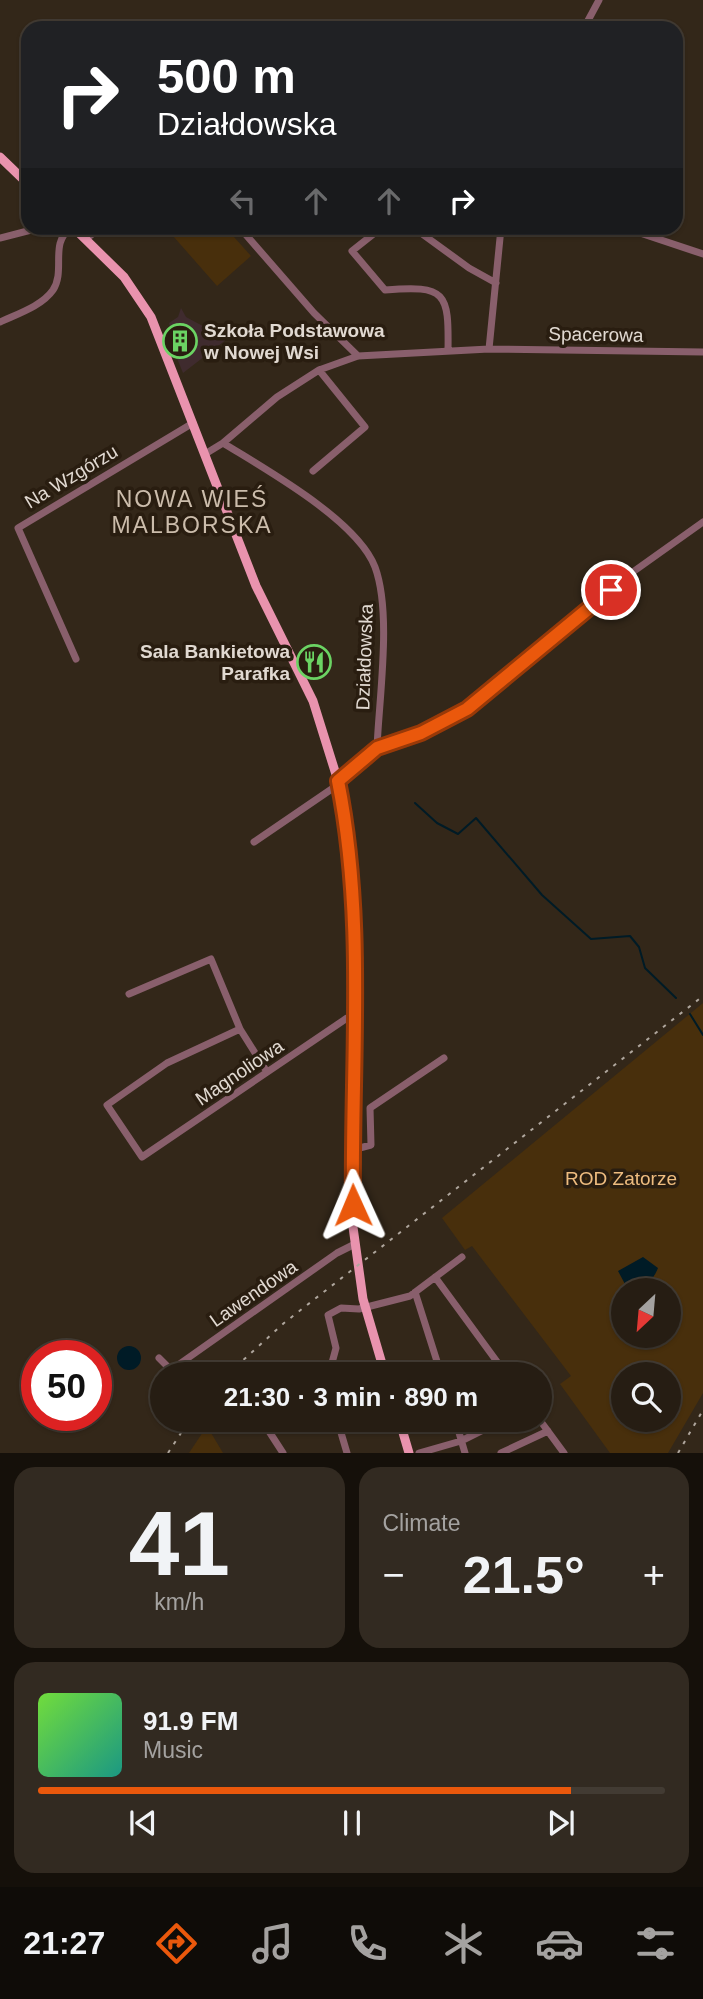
<!DOCTYPE html>
<meta charset="utf-8">
<style>
:root{--surface:#261d13;--page:#322a21;--text:#f1f3f6;--muted:#a4a2a0;--line:#423b33;--accent:#ea580c}
body{margin:0;font-family:Arial,sans-serif;background:var(--page);color:var(--text);height:100vh;display:flex;flex-direction:column;font-size:26px;white-space:nowrap}
*{box-sizing:border-box;margin:0}
p{font-size:23px;color:var(--muted)}
.icon{flex:none;width:38px;height:38px;fill:none;stroke:currentColor;stroke-width:2;stroke-linecap:round;stroke-linejoin:round}
.map{position:relative;height:1453px;overflow:hidden}
.side{display:flex;flex-direction:column;gap:14px;padding:14px;background:#15100a;flex:1}
.side>*{flex:none}
.top-card{position:absolute;left:21px;top:21px;width:662px;height:214px;border-radius:21px;box-shadow:0 2px 5px #0004,0 0 0 2px var(--line);background:#202124;color:#fff;overflow:hidden}
.needle{width:46px;rotate:206deg}
.controls{position:absolute;left:611px;top:1278px;display:grid;gap:14px}
.controls a{display:grid;place-items:center;width:70px;height:70px;border-radius:50%;background:var(--surface);box-shadow:0 2px 5px #0004,0 0 0 2px var(--line);font-size:35px}
.speed{position:absolute;left:21px;top:1340px;display:flex;gap:14px;font-size:35px;font-weight:700;text-align:center}
.speed>*{display:grid;place-content:center;width:91px;height:91px;border-radius:50%;background:var(--surface);box-shadow:0 2px 5px #0004,0 0 0 2px var(--line);line-height:1}
.speed .limit{border:10px solid #d22;background:#fff;color:#111}
.pin{position:absolute;display:grid;place-items:center;width:60px;height:60px;color:#fff;margin:-30px;border:4px solid #fff;border-radius:50%;box-shadow:0 2px 7px #0007}
.me{position:absolute;width:77px;margin:-38px;rotate:359deg;stroke-linejoin:round;filter:drop-shadow(0 0 5px #0008)}
.turn{display:flex;align-items:center;gap:24px;height:147px;padding:0 21px;font-size:32px}
.turn .icon{width:91px;height:91px;stroke-width:2.5}
.turn b{display:block;font-size:49px;line-height:60px}
.lanes{display:flex;align-items:center;height:66px;padding:0 21px;background:#0003;justify-content:center;gap:35px;direction:ltr}
.lanes .off{opacity:.35}
.big{font-size:52px;font-weight:600;line-height:1.1}
.side .widget{flex:1;display:flex;flex-direction:column;justify-content:center;gap:10px;min-width:0;padding:0 24px;border-radius:21px;background:var(--page)}
.side .dial{align-items:center;gap:0}
.dial b{font-size:91px;line-height:1}
.song{display:flex;align-items:center;gap:21px}
.cover{width:84px;height:84px;border-radius:10px;background:linear-gradient(135deg,hsl(100 70% 55%),hsl(170 70% 35%))}
.played{height:7px;border-radius:4px;background:linear-gradient(90deg,var(--accent) 85%,var(--line) 85%)}
.keys{display:flex;justify-content:space-around;direction:ltr}
.heat{display:flex;justify-content:space-between;align-items:center;font-size:38px;direction:ltr}
.side .tiles{flex:1;display:grid;gap:14px;grid-template-columns:1fr 1fr}
.widget:last-child{grid-column:span 2}
.trip{position:absolute;left:150px;top:1362px;width:402px;height:70px;border-radius:35px;background:var(--surface);box-shadow:0 2px 5px #0004,0 0 0 2px var(--line);font-weight:600;line-height:70px;text-align:center}
.tab-bar{display:flex;height:112px;justify-content:space-around;align-items:center;background:#0f0c08;color:var(--muted)}
.tab-bar .icon{width:49px;height:49px}
.tab-bar .active{color:var(--accent)}
.tab-bar b{font-size:32px;color:var(--text)}
.map>svg:first-child{display:block}
.education{fill:#3f2b2e}
.green{fill:#482f0c;fill-rule:evenodd}
.water{fill:#001b26}
.lines{fill:none;stroke-linecap:round;stroke-linejoin:round}
.stream{stroke:#001b26;stroke-width:2}
.minor{stroke:#895f6c;stroke-width:7}
.major{stroke:#e993ae;stroke-width:9}
.rail{stroke:#afa69d;stroke-width:2;stroke-dasharray:3.5 7;stroke-linecap:butt}
.route-casing{stroke:#983908;stroke-width:18}
.route{stroke:#ea580c;stroke-width:12}
.labels{text-anchor:middle;stroke-width:7;stroke-linejoin:round;paint-order:stroke}
.poi-label{font-size:19px;font-weight:bold;fill:#e1d9d1;stroke:#291d10;text-anchor:start}
.street-label{font-size:19px;fill:#e1d9d1;stroke:#291d10}
.park-label{font-size:19px;fill:#eebc7f;stroke:#291d10}
.quarter-label{font-size:23px;letter-spacing:2px;fill:#cbbcab;stroke:#291d10}
</style>
<div class="map">
<svg width="703" height="1453" viewBox="0 0 703 1453">
<rect width="100%" height="100%" fill="#332719"/>
<path class="education" d="M181,308L186,317L227,339L183,373L167,334L171,331L169,323L178,317Z"/>
<path class="green" d="M166,228H226L251,256L217,286Z
M703,1003V1393L668,1453H610L560,1384L571,1376L472,1246L465,1250L442,1218ZM623,1290H668V1335H623ZM623,1374H668V1419H623Z
M207,1426L223,1453H189Z"/>
<path class="water" d="M643,1257L658,1268C652,1284 641,1289 626,1286L618,1271Z
M117 1358a12 12 0 1 1 24 0a12 12 0 1 1-24 0Z"/>
<g class="lines">
<path class="stream" d="M415,803L437,823L458,834L476,818L542,895L591,939L630,936L639,947L645,968L676,998
M690,1014L703,1035"/>
<path class="minor" d="M584,28L599,0
M240,228L314,313L358,356
M381,228L352,251L385,290C446,285 449,292 448,351
M414,228L469,268L496,283
M625,228L703,254
M0,238L39,228
M86,239L100,228
M0,322C17,314 42,306 53,290C66,270 49,243 71,228
M489,349L501,228
M223,443L277,397L319,370L358,356L489,349L703,352
M205,454L223,443C265,469 357,520 375,567C392,613 379,698 377,748L338,781
M313,471L365,427L319,370
M76,659L18,528L193,423
M377,748L421,733L467,709L630,574L703,522
M254,842L339,784
M129,994L211,959L240,1029L267,1072
M240,1029L167,1063L107,1105L142,1157L347,1018H354
M352,1150L371,1145L370,1108L444,1058
M435,1277L506,1374
M415,1292L441,1374
M159,1358L171,1370L337,1253L355,1244
M329,1374L336,1348L328,1315L341,1308L359,1309L410,1296L462,1257
M261,1419L283,1453
M337,1419L347,1453
M455,1419L465,1453
M539,1419L564,1453
M419,1453L461,1441L505,1419
M501,1453L548,1431"/>
<path class="major" d="M0,157L28,184
M74,228L124,277L151,317L256,586L313,701L338,781L350,848L355,901L353,1227L363,1299L385,1374
M399,1419L409,1453"/>
<path class="rail" d="M228,1374L284,1323L703,996
M168,1453L190,1419
M678,1453L703,1410"/>
</g>
<g class="lines">
<g class="route-casing">
<path id="route" d="M353,1205C351,1064 366,920 338,781L377,748L421,733L467,709L611,590"/>
</g>
<use href="#route" class="route"/>
</g>
<defs>
<g id="building-ring" transform="scale(1.75)"><circle r="9.5" fill="#291d10" stroke="#6bd363" stroke-width="1.5"/><path d="M-4-6H4V6H1V3H-1V6H-4ZM-2.5-4.3h1.7v1.8h-1.7ZM.8-4.3h1.7v1.8H.8ZM-2.5-1h1.7V.8h-1.7ZM.8-1h1.7V.8H.8Z" fill="#6bd363"/></g>
<g id="restaurant-ring" transform="scale(1.75)"><circle r="9.5" fill="#291d10" stroke="#6bd363" stroke-width="1.5"/><path d="M-5-6h1v4h1v-4h1v4h1v-4h1v5L-1.5 .5V6h-2V.5L-5-1ZM5-6V6H3V1.5H1.5Q1.5-4 5-6Z" fill="#6bd363"/></g>
</defs>
<g fill-rule="evenodd">
<use href="#building-ring" x="180" y="341"/>
<use href="#restaurant-ring" x="314" y="662"/>
</g>
<g class="labels">
<g class="poi-label">
<text x="204" y="337">Szkoła Podstawowa<tspan x="204" dy="22">w Nowej Wsi</tspan></text>
<text x="290" y="658" text-anchor="end">Sala Bankietowa<tspan x="290" dy="22">Parafka</tspan></text>
</g>
<g class="street-label">
<text transform="translate(596 334) rotate(1)" y="7">Spacerowa</text>
<text transform="translate(71 476) rotate(-31)" y="7">Na Wzgórzu</text>
<text transform="translate(364 657) rotate(-88)" y="7">Działdowska</text>
<text transform="translate(239 1072) rotate(-34)" y="7">Magnoliowa</text>
<text transform="translate(253 1293) rotate(-35)" y="7">Lawendowa</text>
</g>
<g class="park-label">
<text x="621" y="1185">ROD Zatorze</text>
</g>
<g class="quarter-label">
<text x="192" y="507">NOWA WIEŚ<tspan x="192" dy="26">MALBORSKA</tspan></text>
</g>
</g>
</svg>
<div class="controls">
<a><svg class="needle" viewBox="-14 -14 28 28"><path d="M0-13l5 13h-10z" fill="#e53935"/><path d="M0 13l5-13h-10z" fill="#a4a2a0"/></svg></a>
<a><svg class="icon" aria-label="search" viewBox="0 0 24 24"><circle cx="10" cy="10" r="6"/><path d="M15 15l6 6"/></svg></a>
</div>
<div class="speed"><div class="limit">50</div></div>
<div class="pin" style="left:611px;top:590px;background:#d93025"><svg class="icon" aria-label="arrive" viewBox="0 0 24 24"><path d="M6 21V4h12l-3 4 3 4H6"/></svg></div>
<svg class="me" style="left:353px;top:1205px" viewBox="-20 -20 40 40"><path d="M0-17L14 15 0 8-14 15z" fill="#ea580c" stroke="#fff" stroke-width="4"/></svg>
<div class="trip">21:30 · 3 min · 890 m</div>
<div class="top-card">
<div class="turn"><svg class="icon" aria-label="right" viewBox="0 0 24 24"><path d="M7 20v-9h11M14 6l5 5-5 5"/></svg><div><b>500 m</b>Działdowska</div></div>
<div class="lanes"><svg class="icon off" aria-label="left" viewBox="0 0 24 24"><path d="M17 20v-9H6M10 6l-5 5 5 5"/></svg><svg class="icon off" aria-label="ahead" viewBox="0 0 24 24"><path d="M12 20V5M6 11l6-6 6 6"/></svg><svg class="icon off" aria-label="ahead" viewBox="0 0 24 24"><path d="M12 20V5M6 11l6-6 6 6"/></svg><svg class="icon" aria-label="right" viewBox="0 0 24 24"><path d="M7 20v-9h11M14 6l5 5-5 5"/></svg></div>
</div>
</div>
<section class="side">
<div class="tiles">
<div class="widget dial"><b>41</b><p>km/h</p></div>
<div class="widget"><p>Climate</p>
<div class="heat"><a>−</a><b class="big">21.5°</b><a>+</a></div>
</div>
<div class="widget">
<div class="song"><i class="cover"></i><div><b>91.9 FM</b><p>Music</p></div></div>
<div class="played"></div>
<div class="keys"><svg class="icon" aria-label="previous" viewBox="0 0 24 24"><path d="M18 5L8 12l10 7zM5 5v14"/></svg><svg class="icon" aria-label="pause" viewBox="0 0 24 24"><path d="M8 5v14M16 5v14"/></svg><svg class="icon" aria-label="next" viewBox="0 0 24 24"><path d="M6 5l10 7-10 7zM19 5v14"/></svg></div>
</div>
</div>
</section>
<nav class="tab-bar">
<b>21:27</b>
<svg class="icon active" aria-label="directions" viewBox="0 0 24 24"><path d="M12 3l9 9-9 9-9-9zM9 14v-3h6M13 9l2 2-2 2"/></svg>
<svg class="icon" aria-label="music" viewBox="0 0 24 24"><path d="M9 18V5l10-2v13"/><circle cx="6" cy="18" r="3"/><circle cx="16" cy="16" r="3"/></svg>
<svg class="icon" aria-label="phone" viewBox="0 0 24 24"><path d="M5 4h4l2 5-3 2q2 4 5 5l2-3 5 2v4C11 20 4 13 5 4z"/></svg>
<svg class="icon" aria-label="climate" viewBox="0 0 24 24"><path d="M12 3v18M4 7l16 10M4 17L20 7"/></svg>
<svg class="icon" aria-label="car" viewBox="0 0 24 24"><path d="M5 17H2v-5l4-1 3-4h7l3 4 3 1v5h-3M9 17h6M6 11h13"/><circle cx="7" cy="17" r="2"/><circle cx="17" cy="17" r="2"/></svg>
<svg class="icon" aria-label="filters" viewBox="0 0 24 24"><path d="M4 7h16M4 17h16"/><circle cx="9" cy="7" r="2"/><circle cx="15" cy="17" r="2"/></svg>
</nav>
